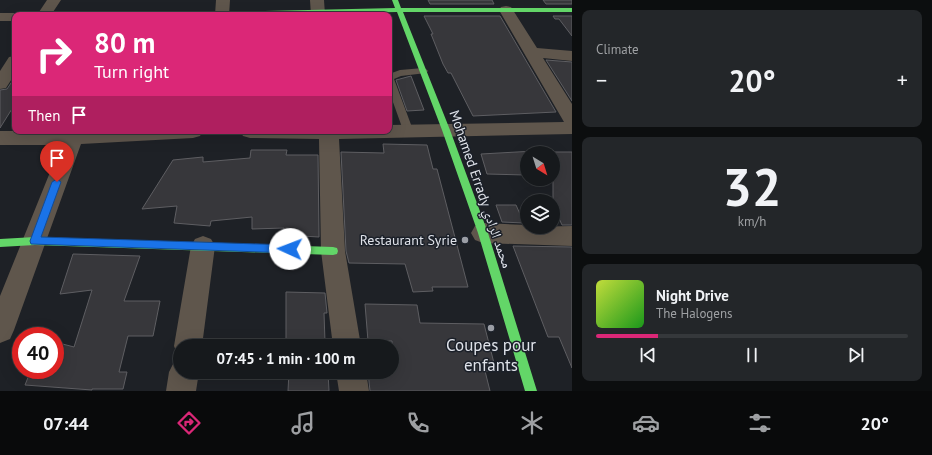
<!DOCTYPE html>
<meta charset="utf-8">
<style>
:root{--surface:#16191c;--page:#232629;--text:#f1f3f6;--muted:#9ea0a3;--line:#35383b;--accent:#db2777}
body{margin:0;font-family:"PT Sans","Noto Naskh Arabic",sans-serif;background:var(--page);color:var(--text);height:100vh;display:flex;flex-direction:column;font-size:15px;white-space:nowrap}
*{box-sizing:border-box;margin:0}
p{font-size:13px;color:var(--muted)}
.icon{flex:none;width:22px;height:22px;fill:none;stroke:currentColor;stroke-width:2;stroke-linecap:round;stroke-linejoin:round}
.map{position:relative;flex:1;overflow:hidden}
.drawer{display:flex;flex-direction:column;gap:10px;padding:10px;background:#0c0e0f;width:360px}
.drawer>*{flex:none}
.top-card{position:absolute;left:12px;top:12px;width:380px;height:122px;border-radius:8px;box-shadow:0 4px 16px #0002,0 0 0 1px var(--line);background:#db2777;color:#fff;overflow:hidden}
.needle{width:26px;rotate:142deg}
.controls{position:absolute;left:520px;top:146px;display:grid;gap:8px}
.controls a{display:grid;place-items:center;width:40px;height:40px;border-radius:50%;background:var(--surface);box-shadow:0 4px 16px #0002,0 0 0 1px var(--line);font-size:20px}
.speed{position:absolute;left:12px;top:327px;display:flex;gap:8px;font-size:20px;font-weight:700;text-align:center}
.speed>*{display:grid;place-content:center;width:52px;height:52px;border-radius:50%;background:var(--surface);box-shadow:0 4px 16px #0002,0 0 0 1px var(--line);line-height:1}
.speed .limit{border:6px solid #d22;background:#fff;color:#111}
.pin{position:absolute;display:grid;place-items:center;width:34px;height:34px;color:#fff;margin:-41px -17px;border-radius:50% 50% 50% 0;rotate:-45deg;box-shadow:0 0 4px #0007}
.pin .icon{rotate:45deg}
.me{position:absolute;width:44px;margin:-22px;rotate:272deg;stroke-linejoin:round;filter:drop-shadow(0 0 3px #0008)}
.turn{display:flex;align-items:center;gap:14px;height:84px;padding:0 16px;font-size:18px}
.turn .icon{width:52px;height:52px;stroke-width:2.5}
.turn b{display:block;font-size:28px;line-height:34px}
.then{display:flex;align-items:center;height:38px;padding:0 16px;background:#0003;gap:8px;font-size:15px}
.big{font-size:30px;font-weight:600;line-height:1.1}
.drawer .widget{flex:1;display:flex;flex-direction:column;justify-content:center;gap:6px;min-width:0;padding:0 14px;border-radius:8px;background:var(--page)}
.drawer .dial{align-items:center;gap:0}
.dial b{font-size:52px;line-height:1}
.song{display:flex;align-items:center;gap:12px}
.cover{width:48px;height:48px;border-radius:6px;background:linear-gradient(135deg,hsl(70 70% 55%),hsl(120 70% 35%))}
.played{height:4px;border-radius:2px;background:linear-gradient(90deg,var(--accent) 20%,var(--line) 20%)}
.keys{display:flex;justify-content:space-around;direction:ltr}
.heat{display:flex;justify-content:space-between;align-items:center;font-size:22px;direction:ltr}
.trip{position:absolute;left:173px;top:339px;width:226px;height:40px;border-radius:20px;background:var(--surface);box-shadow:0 4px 16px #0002,0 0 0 1px var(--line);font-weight:600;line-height:40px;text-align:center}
.tabs{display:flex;height:64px;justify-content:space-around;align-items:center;background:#090a0b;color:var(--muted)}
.tabs .icon{width:28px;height:28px}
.tabs .current{color:var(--accent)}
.tabs b{font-size:18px;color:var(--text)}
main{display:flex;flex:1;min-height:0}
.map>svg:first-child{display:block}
.building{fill:#37373b;stroke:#5e5e62}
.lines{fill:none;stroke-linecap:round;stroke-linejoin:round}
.lane{fill:#5f564c;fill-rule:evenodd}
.street{fill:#5f564c;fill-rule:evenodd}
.fast{fill:#63d668;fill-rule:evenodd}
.route{fill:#1a73e8;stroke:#114b97}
.poi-dot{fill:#9b9ea5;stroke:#1b2029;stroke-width:1.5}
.labels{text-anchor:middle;stroke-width:3;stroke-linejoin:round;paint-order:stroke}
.street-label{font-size:14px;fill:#dfe2e9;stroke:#1b2029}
.poi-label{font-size:14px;fill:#dfe2e9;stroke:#1b2029;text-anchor:end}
.near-poi-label{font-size:17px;fill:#dfe2e9;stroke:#1b2029}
</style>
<main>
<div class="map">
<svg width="572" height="391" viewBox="0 0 572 391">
<rect width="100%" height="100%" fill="#1e2126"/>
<path class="building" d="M428,0H492L494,4H430Z
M543,0H572V4H546Z
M424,16H500L556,112L473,116L451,73H448L443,64L431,34H433Z
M553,16H572V36L559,19H555Z
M546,60L572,62V101Z
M411,76L424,110L407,111L396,80Z
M15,77V104L0,128V90L7,89Z
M383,144L427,145L433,169H437L468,287H432L433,291L413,292L405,264L349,263L346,251L341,152L384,153Z
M251,150H287L286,155H318L319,237L284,235V228L252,229V217L211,221L210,226L174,223L177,206L142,209L173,160L203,157V162L250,158Z
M553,150L555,152H572V225H562L553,205V153H527V177L525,175L487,174L481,154Z
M496,205H516L524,223L502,222Z
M513,246L572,247V368L559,337H548Z
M73,254L140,256L124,301H160L153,336H128L119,372H127L123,389H92V390L25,385L31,370H55V342L74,347L92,290L60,294Z
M286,292L325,293L327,313H324L325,342L286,341Z
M365,304L417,305L420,323L484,324L496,371H485L490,391H370L368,372H392V341H368Z
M289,372H328L329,391H288Z"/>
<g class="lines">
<path class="lane" d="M423,68L426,69L428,71L426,73L401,76L394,79L413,130L412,133H404L403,130L389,91V74L400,70Z"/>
<path class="street" d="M47,0H61L51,15H37Z
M216,0H230L229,15H215Z
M310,0H324L325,15H311Z
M506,6L511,7L537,48L572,51V61L543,58L572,104V134L339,139L345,251L361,346H333L321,251L319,139L250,138L243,136L240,131H389V125L564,122L499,10L501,7Z
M0,13H15L21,15H15V21H0Z
M15,56V74L6,88L0,89V71L9,57Z
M0,131H203L200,136L193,138L81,144L14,330L10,339L0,343V296L61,145H0Z
M483,223L527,225V227L572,226V246L483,243L475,240L471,233L475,226Z
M203,236L211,239L215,246L202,346H180V356H178L174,346L191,246L195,239Z
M180,359V372H199L196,391H166L169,372L174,362Z
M336,372H366L369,391H339Z"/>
<path class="fast" d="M392,0H398L401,8H572V12H403L450,130L488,233L537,391H525L478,233L442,130L397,12L260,15H179L182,13L395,8Z
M35,237L333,247L337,248L338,251L337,254L333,255L35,245L0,247V239Z"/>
</g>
<path class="route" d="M57,179L61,182L41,237L290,245L293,246L295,249L293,252L290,253L31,244L30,241L52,182Z"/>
<g class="poi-dot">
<circle cx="465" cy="240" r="4"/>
<circle cx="491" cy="328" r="4"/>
</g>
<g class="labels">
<g class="street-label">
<text transform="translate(481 189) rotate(71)" y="5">Mohamed Errady محمد الرادي</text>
</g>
<g class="poi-label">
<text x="457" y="245">Restaurant Syrie</text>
</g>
<g class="near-poi-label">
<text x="491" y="351">Coupes pour<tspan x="491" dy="20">enfants</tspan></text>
</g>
</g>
</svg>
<div class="controls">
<a><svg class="needle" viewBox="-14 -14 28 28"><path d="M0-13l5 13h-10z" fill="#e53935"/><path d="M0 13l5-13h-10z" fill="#9ea0a3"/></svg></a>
<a><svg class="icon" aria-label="layers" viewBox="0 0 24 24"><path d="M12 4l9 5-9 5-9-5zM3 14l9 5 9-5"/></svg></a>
</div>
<div class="speed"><div class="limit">40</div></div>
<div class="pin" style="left:57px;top:182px;background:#d93025"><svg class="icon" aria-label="arrive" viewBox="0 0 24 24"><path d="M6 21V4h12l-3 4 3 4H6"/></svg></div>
<svg class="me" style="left:290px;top:249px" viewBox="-20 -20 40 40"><circle r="19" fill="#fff"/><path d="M0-13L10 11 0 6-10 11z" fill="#1a73e8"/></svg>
<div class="trip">07:45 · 1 min · 100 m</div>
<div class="top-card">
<div class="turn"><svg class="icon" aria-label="right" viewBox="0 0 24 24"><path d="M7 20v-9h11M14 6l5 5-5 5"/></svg><div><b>80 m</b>Turn right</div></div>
<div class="then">Then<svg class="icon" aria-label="arrive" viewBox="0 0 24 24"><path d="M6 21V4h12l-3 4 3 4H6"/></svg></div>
</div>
</div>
<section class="drawer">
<div class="widget"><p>Climate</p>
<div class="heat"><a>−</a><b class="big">20°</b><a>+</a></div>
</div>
<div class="widget dial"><b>32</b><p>km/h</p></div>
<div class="widget">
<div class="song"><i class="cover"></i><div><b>Night Drive</b><p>The Halogens</p></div></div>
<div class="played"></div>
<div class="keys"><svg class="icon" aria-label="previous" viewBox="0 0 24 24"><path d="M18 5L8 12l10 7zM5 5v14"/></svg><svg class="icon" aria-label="pause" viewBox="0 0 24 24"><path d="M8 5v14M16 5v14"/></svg><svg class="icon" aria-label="next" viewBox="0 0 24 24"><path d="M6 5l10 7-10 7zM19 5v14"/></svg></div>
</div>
</section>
</main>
<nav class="tabs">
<b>07:44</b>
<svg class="icon current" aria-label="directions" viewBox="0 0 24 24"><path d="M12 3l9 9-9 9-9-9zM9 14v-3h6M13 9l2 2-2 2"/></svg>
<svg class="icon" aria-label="music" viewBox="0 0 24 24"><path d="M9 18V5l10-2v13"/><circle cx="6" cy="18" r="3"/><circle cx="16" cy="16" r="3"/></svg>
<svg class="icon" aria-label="phone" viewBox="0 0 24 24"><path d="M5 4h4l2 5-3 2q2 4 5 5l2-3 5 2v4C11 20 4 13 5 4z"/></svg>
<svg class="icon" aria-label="climate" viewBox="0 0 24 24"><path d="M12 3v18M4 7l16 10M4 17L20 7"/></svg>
<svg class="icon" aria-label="car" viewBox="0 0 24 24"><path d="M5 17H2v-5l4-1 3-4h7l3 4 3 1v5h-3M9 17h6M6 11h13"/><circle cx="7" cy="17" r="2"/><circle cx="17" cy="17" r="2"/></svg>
<svg class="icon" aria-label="filters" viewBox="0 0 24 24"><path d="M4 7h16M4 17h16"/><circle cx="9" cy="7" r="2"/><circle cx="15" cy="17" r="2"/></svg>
<b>20°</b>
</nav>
